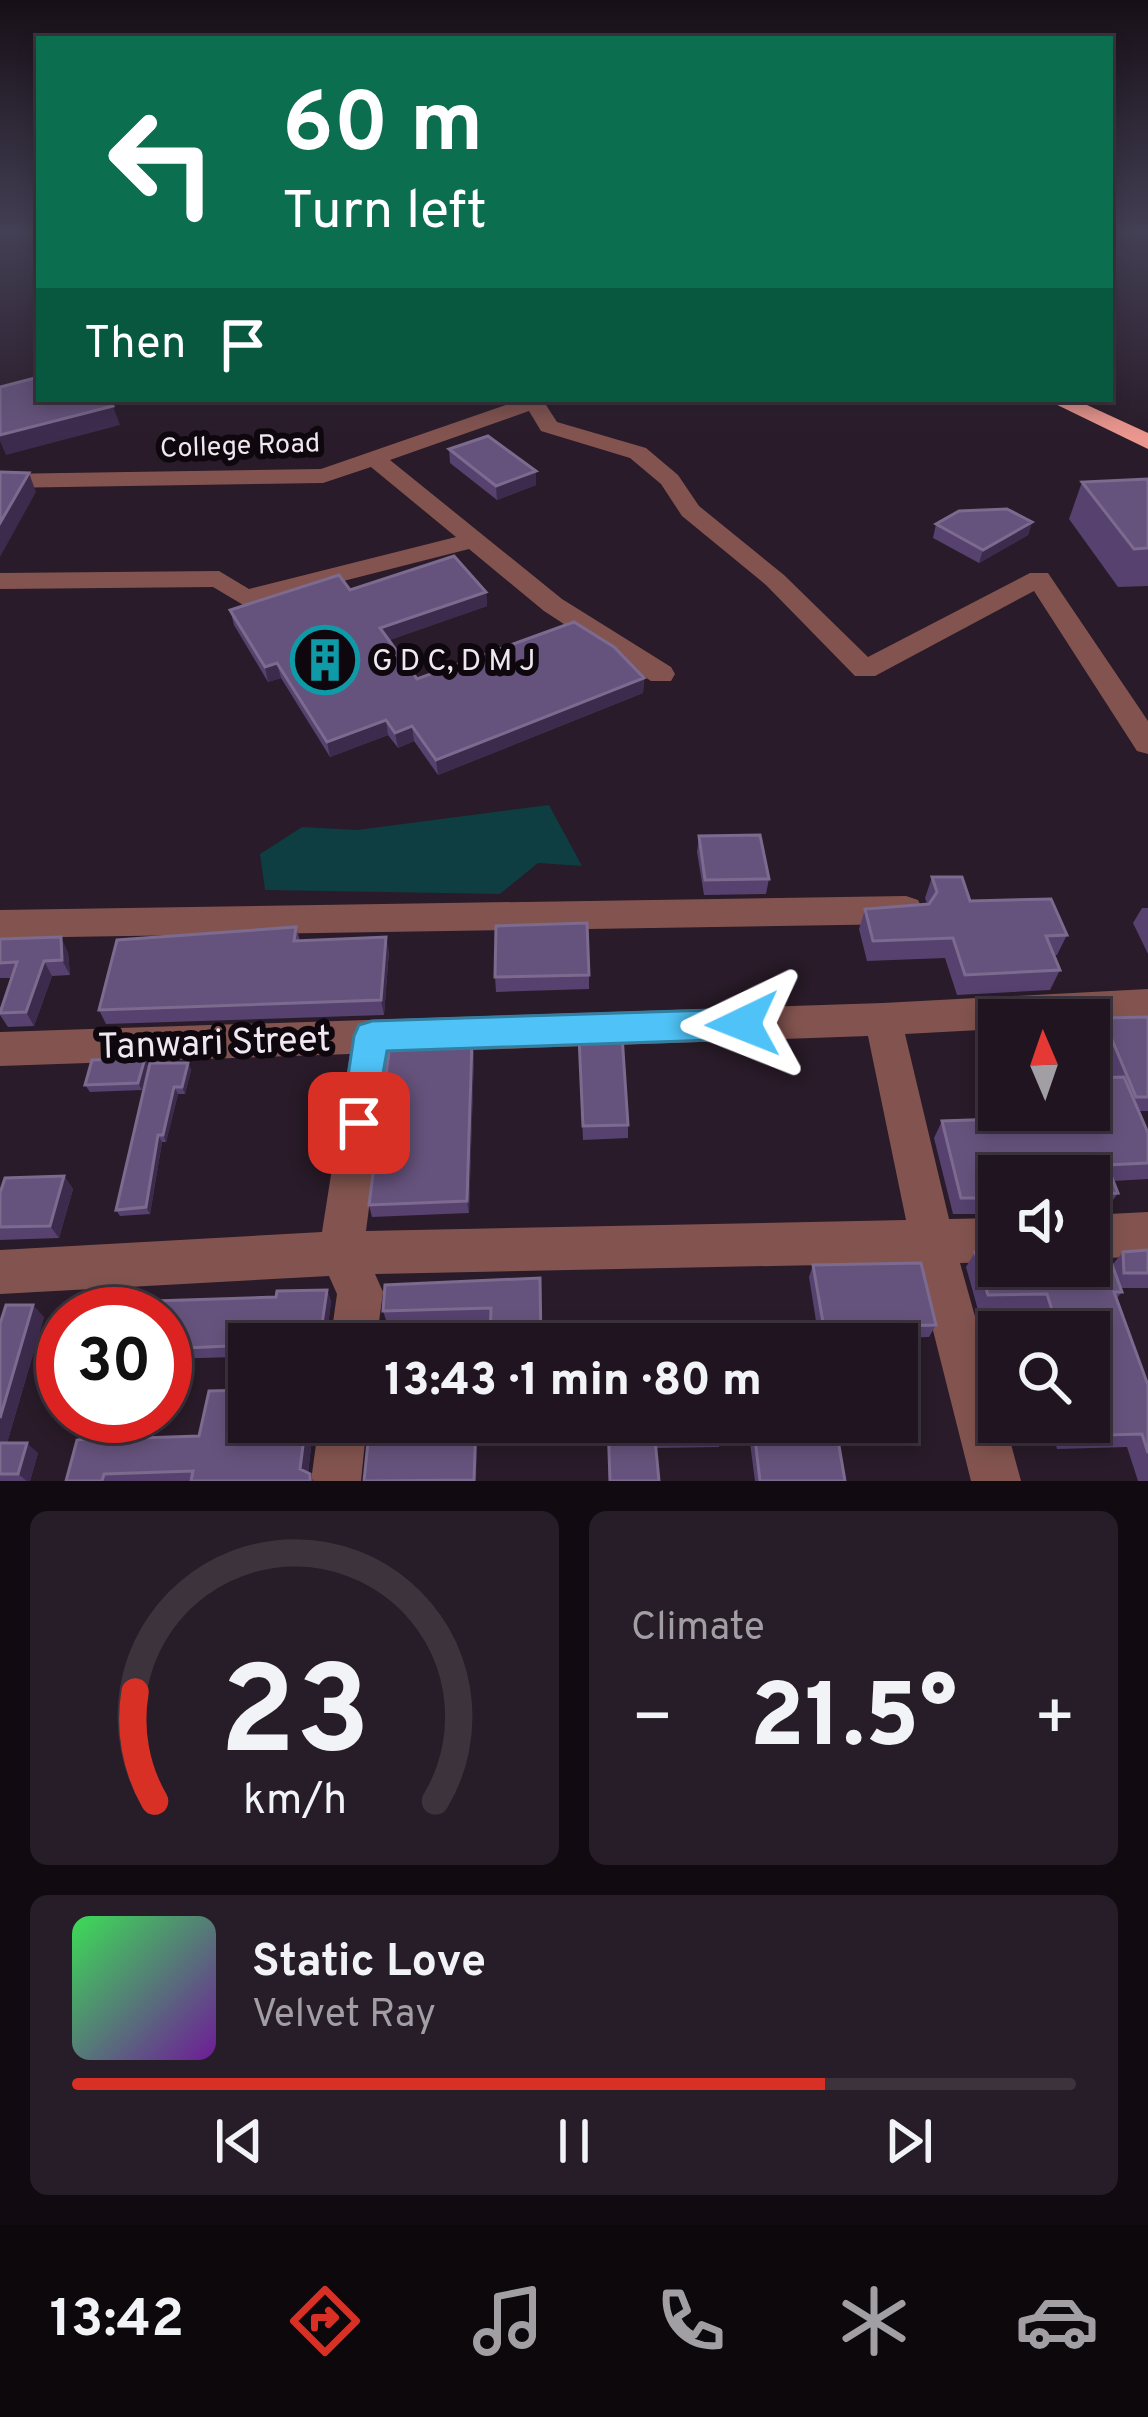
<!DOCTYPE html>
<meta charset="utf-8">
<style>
:root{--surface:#1f141f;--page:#271d28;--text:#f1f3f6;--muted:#a19ea4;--line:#3c333d;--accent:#d93025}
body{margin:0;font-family:Overpass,sans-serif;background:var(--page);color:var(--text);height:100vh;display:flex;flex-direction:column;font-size:45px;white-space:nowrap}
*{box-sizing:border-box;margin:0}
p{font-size:39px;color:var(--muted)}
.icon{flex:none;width:66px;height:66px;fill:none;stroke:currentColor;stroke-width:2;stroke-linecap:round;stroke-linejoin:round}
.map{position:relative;height:1481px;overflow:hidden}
.panel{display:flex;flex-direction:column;gap:30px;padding:30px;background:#110b11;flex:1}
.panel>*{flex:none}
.hud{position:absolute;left:36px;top:36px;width:1077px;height:366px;border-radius:0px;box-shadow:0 6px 18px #0003,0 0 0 3px var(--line);background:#0b6e4f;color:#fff;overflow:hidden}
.needle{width:78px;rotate:358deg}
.fabs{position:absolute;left:978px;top:999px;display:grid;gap:24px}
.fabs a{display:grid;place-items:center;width:132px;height:132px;border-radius:0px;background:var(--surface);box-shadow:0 6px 18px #0003,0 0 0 3px var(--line);font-size:60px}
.speed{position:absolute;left:36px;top:1287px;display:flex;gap:24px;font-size:60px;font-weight:700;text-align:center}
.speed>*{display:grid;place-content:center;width:156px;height:156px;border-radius:50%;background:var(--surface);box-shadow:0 6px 18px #0003,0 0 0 3px var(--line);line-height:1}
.speed .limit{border:18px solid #d22;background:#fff;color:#111}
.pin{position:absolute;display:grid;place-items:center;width:102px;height:102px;color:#fff;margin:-51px;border-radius:24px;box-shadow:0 6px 18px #0006}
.me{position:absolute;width:132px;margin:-66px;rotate:268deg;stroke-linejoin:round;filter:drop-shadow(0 0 9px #0008)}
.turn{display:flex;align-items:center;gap:42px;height:252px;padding:0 48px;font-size:54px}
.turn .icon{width:156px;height:156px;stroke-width:2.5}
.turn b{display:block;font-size:84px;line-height:102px}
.then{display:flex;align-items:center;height:114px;padding:0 48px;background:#0003;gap:24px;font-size:45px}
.big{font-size:90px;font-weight:800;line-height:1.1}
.panel .widget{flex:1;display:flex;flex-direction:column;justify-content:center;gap:18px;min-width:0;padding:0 42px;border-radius:18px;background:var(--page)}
.panel .dial{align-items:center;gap:0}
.dial svg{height:312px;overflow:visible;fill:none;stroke:var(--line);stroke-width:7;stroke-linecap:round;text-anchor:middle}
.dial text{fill:var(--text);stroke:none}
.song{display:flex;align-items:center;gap:36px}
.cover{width:144px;height:144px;border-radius:18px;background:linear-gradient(135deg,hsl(130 70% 55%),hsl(280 70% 35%))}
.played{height:12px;border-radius:6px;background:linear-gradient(90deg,var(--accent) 75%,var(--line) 75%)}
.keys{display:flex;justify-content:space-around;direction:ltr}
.heat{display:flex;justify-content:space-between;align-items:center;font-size:66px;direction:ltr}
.panel .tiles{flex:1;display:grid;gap:30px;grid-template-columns:1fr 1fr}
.widget:last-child{grid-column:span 2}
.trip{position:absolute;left:228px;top:1323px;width:690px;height:120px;border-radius:0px;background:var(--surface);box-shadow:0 6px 18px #0003,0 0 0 3px var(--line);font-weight:800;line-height:120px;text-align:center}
.dock{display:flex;height:192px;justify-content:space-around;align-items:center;background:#0c080c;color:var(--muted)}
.dock .icon{width:84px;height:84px}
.dock .selected{color:var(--accent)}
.dock b{font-size:54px;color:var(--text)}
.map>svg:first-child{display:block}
.water{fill:#0e3d42}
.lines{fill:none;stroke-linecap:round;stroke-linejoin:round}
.minor{fill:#83544f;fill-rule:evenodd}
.trunk{fill:#ec978e;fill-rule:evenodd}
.wall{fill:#56416f}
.shaded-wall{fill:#3d2b4d}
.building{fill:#66537d;stroke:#7c6a8f;stroke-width:3}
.route{fill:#4fc3f7;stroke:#337fa1;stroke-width:3}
.labels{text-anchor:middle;stroke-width:12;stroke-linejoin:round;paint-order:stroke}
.far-street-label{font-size:27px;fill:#f0e7f0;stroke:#0e080e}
.poi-label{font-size:30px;fill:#f0e7f0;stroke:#0e080e;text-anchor:start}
.near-street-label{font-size:36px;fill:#f0e7f0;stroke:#0e080e}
</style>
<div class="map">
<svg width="1148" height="1481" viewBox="0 0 1148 1481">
<rect width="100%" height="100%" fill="#291b29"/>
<path class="water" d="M549,805L582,866L538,863L500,894L265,890L260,854L302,827L357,830Z"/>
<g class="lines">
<path class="minor" d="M523,399H553L546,405L557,422L646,448L678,475L699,506L784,575L868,657L1030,573H1048L1148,721V754L1137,751L1034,591L875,676H855L766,585L682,516L661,484L630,458L541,431L529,411L390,460L562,599L671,667L675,674L671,681H651L544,611L469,549L245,606L213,587L0,589V573L219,571L249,589L456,537L371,467L323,483L0,488V474L321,469Z
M906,896L918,900L923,910L918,920L906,924L0,938V910Z
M1148,989V1021L1089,1024V1020H999V1029L905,1034L949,1219L999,1218V1262L960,1263L999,1402V1422H1005L1021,1481H971L916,1263L375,1274L383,1292L376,1344H330L337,1294L329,1276L0,1294V1250L322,1232L350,1054L0,1066V1032L883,1003ZM868,1036L906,1220L366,1231L389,1053Z
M1148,1212V1256L1089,1259V1215Z
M319,1422H367L361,1481H311Z"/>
<path class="trunk" d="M1045,399H1074L1148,433V449Z"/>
</g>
<path class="wall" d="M449,449L536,485L497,500L450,463Z
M1148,479V586L1118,587L1069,519L1082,482Z
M1032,522L1028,535L979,563L933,538L936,524Z
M350,590L486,592L487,606L389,640L417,679L644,678L643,693L438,775L414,741L398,748L388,735L330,757L281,678L268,682L234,625L230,610Z
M699,836L769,879L766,894L704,895L697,852Z
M932,877L970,901L1067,935L1057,955H1054L1060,970L1050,990L957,995L945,958L867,961L859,929L865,909L927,904L925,898Z
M1142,908H1148V954L1133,923Z
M296,927L300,941L389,951L384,1015L106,1024L99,1010Z
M0,939L68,952L70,975L52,976L34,1026L8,1027L0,1015V1008L11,978H0Z
M589,975V989L496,992L495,977Z
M1148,1017V1111H1139L1148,1133V1179L1113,1181L1118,1193L1106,1210H1092L1097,1243L1112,1265L1123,1252L1148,1250V1288H1121L1122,1292L1117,1298L1148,1385V1481H1138L1127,1447L1057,1449L1055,1440L1015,1441L1010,1422H1089V1332H1043L1036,1309L978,1310L966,1267L975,1252L1089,1266V1176H999V1214H953L934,1138L942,1121L989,1119L995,1108L1089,1110L1113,1077L1094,1033L1103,1018Z
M999,1022V1050L993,1034Z
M579,1051L628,1125V1138L583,1140Z
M474,1054L469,1213L372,1217L369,1205Z
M150,1063H188L191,1070L185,1094H178L166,1142H162L150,1214L120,1216L116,1210Z
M148,1065L142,1090L90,1092L85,1085Z
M64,1176L73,1189L59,1238L0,1240V1193Z
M813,1265L936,1325L929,1337L819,1340L809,1277Z
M540,1278L491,1320L387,1323L383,1311Z
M327,1290L331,1301L327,1334L238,1336L234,1357L165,1359V1314Z
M44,1317L7,1443L38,1453L30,1481H0V1324Z
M314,1422L308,1473L314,1481H66L85,1439L199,1436Z
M607,1422H721L722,1437L719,1447L656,1448L659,1481H609Z
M751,1422H835L845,1481H755L748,1428Z"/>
<path class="shaded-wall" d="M113,406L120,425L6,455L0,441V435Z
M536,471V485L497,500L496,486Z
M29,473L36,492L0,557V523Z
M1032,522L1028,535L979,563L983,550Z
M486,592L487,606L382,643L380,628Z
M277,663L281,678L268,682L265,667Z
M644,678L643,693L438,775L436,760Z
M386,720L388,735L330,757L327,742Z
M412,726L414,741L398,748L395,733Z
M61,937L68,952L70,975L62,960Z
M386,937L389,951L384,1015L381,1000Z
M44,961L52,976L34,1026L26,1012Z
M472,1041L474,1054L469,1213L467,1201Z
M145,1058L148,1065L142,1090L138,1083Z
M188,1063L191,1070L185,1094L182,1087Z
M174,1087L178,1094L166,1142L163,1135Z
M158,1135L162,1142L150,1214L146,1207Z
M64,1176L73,1189L59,1238L50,1226Z
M327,1290L331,1301L327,1334L322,1324Z
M33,1305L44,1317L4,1453L0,1450V1418Z
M232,1326L238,1336L234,1357L228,1346Z
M145,1416H158L151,1450L140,1438Z
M306,1422H314L307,1480L300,1469Z
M476,1422H478L476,1481H474Z
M27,1443L38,1453L30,1481H27L18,1474Z"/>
<path class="building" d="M39,377V399H109L113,406L0,435V387Z
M488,436L536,471L496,486L449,449Z
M0,472L29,473L0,523Z
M1148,479V548L1134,549L1082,482Z
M1007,509L1032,522L983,550L936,524L959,511Z
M454,556L486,592L380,628L417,679L574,622L614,647L644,678L436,760L412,726L395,733L386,720L327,742L277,663L265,667L230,610L339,575L350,590Z
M760,835L769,879L705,880L699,836Z
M932,877H962L970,901L1051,899L1067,935L1046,936L1060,970L965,975L953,938L873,941L865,909L929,904L937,892Z
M587,923L589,975L495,977L496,926Z
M296,927L294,941L386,937L381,1000L99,1010L117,940Z
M61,937L62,960L44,961L26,1012L0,1013L17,962L0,963V939Z
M1012,1006H1023L1028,1020H1004L1002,1016L1011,1014Z
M1148,1017V1097H1136L1103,1018Z
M622,1035L628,1125L583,1126L579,1037Z
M472,1041L467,1201L369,1205L390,1044Z
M145,1058L138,1083L85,1085L92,1060Z
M150,1063H188L182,1087H174L163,1135H158L146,1207L116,1210Z
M1124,1077L1148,1133V1163L1107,1165L1118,1193L1101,1194L1091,1205L1097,1243L1106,1248L1122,1292H1114L1148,1385V1453L1142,1434L1070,1436L1068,1427L1027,1428L1025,1422H1089V1332H1059L1047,1294L988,1295L975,1252L999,1250V1266H1089V1176H999V1198H961L942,1121L999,1119L995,1108H999V1110H1089V1078Z
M64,1176L50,1226L0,1227V1193L5,1178Z
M1148,1250V1273H1124L1123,1252Z
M921,1263L936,1325L824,1328L813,1265Z
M540,1278L541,1344H490L491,1308L383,1311L385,1285Z
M327,1290L322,1324L232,1326L228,1346L165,1349V1314H119L122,1302L276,1297L277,1291Z
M6,1305H33L0,1418V1324Z
M249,1390V1422H306L300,1469L310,1474V1481H191L193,1471L104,1474L102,1481H66L77,1440L85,1439L91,1416H145L140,1438L199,1436L209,1391Z
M370,1422H476L474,1480L364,1481Z
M608,1422H721L722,1437L655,1439L659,1481H610Z
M753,1422H835L845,1481H760Z
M0,1443H27L18,1474H0Z"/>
<linearGradient id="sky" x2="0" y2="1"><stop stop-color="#170f17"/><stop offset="0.53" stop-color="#433f54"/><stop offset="1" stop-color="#433f54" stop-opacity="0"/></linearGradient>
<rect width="1148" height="438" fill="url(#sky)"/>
<path class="route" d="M743,1009L755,1013L760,1024L755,1035L743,1039L387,1051L372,1135L359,1140L346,1135L341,1123L354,1036L359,1025L372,1021Z"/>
<defs>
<g id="building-ring" transform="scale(3.45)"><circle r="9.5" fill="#0e080e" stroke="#0f9aa8" stroke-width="1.5"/><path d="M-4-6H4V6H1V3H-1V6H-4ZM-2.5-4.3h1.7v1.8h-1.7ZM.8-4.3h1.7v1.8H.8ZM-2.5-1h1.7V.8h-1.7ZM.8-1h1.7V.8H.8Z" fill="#0f9aa8"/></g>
</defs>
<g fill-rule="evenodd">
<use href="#building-ring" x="325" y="660"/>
</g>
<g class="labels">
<g class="far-street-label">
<text transform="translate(240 445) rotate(-2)" y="9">College Road</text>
</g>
<g class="poi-label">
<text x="372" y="670">G D C, D M J</text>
</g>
<g class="near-street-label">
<text transform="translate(214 1041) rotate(-2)" y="13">Tanwari Street</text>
</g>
</g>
</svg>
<div class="fabs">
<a><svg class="needle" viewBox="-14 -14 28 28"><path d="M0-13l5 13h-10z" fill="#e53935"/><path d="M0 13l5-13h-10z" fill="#a19ea4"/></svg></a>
<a><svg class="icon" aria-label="sound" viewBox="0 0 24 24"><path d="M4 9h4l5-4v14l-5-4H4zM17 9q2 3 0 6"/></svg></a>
<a><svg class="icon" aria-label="search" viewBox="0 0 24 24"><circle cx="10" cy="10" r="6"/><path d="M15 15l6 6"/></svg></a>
</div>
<div class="speed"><div class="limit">30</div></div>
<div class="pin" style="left:359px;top:1123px;background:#d93025"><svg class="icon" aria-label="arrive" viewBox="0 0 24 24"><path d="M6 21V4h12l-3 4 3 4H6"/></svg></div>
<svg class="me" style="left:743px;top:1024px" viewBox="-20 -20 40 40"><path d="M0-17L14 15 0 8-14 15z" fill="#4fc3f7" stroke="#fff" stroke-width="4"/></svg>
<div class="trip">13:43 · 1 min · 80 m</div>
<div class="hud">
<div class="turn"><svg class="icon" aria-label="left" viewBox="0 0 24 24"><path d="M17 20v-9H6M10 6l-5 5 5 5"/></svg><div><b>60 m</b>Turn left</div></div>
<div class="then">Then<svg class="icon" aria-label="arrive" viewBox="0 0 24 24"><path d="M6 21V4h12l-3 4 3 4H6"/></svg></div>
</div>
</div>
<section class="panel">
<div class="tiles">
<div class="widget dial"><svg viewBox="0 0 100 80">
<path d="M14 69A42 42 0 1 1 86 69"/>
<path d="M14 69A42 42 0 0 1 9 41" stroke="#d93025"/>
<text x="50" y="56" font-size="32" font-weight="700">23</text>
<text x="50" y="72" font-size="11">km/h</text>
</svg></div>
<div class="widget"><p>Climate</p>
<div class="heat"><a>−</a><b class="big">21.5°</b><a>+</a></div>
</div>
<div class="widget">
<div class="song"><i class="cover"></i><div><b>Static Love</b><p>Velvet Ray</p></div></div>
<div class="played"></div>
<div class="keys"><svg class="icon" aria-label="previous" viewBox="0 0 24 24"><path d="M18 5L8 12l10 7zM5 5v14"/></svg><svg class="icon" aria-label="pause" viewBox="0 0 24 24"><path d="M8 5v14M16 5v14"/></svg><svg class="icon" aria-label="next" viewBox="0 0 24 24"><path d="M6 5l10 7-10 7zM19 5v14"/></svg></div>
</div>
</div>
</section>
<nav class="dock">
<b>13:42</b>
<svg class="icon selected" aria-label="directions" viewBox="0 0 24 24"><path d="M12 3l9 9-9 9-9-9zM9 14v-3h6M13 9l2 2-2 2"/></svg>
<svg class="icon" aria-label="music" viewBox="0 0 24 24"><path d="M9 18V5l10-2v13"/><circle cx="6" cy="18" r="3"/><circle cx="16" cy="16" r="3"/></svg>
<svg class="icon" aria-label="phone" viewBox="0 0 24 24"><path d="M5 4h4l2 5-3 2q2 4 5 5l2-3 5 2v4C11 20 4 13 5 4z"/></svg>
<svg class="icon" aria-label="climate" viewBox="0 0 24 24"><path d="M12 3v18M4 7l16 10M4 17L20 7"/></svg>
<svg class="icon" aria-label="car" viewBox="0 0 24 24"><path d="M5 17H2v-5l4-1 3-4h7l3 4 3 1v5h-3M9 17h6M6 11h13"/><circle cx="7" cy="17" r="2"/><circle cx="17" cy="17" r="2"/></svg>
</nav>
